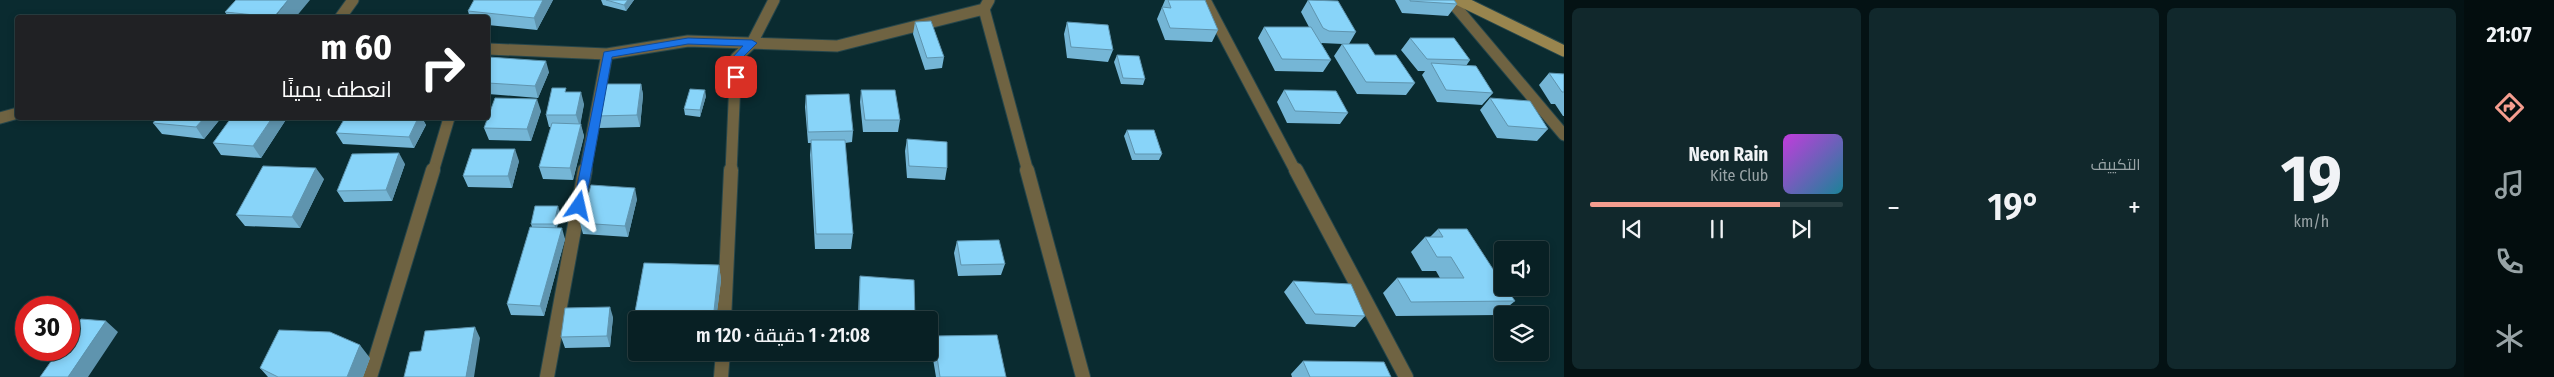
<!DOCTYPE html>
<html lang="ar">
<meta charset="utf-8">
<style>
:root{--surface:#082024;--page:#11282c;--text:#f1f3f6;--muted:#98a3a6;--line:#293e41;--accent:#f59d8f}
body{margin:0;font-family:"Fira Sans Condensed",Cairo,sans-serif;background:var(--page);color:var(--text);direction:rtl;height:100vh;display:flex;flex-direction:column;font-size:19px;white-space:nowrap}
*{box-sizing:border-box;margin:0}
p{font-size:16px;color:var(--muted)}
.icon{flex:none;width:28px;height:28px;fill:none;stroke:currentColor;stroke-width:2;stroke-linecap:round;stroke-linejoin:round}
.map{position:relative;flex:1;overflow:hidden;direction:ltr}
.panel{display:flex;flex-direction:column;gap:8px;padding:8px;background:#041214;width:900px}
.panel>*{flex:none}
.top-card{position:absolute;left:15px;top:15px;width:475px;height:105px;border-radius:5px;box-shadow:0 2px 8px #0003,0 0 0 1px var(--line);direction:rtl;background:#202124;color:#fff;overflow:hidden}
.controls{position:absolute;left:1494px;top:241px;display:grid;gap:10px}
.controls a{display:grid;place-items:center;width:55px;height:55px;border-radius:5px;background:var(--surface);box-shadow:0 2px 8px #0003,0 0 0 1px var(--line);font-size:25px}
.speed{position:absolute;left:15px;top:296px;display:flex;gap:10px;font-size:25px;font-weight:700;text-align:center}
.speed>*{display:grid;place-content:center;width:65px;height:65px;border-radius:50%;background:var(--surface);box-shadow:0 2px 8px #0003,0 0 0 1px var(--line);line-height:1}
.speed .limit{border:8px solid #d22;background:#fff;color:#111}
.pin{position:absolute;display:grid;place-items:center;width:42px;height:42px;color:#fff;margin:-21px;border-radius:10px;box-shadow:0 2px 8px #0006}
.me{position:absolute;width:55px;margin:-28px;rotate:11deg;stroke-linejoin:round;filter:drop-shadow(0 0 4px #0008)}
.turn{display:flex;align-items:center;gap:18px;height:105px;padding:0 15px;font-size:22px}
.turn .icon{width:65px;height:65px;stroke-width:2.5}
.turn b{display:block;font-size:35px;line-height:42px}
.big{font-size:38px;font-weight:600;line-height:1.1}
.panel .tile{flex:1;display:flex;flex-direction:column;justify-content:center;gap:8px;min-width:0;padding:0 18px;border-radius:8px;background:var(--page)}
.panel .dial{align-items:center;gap:0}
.dial b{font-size:65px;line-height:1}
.song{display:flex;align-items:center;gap:15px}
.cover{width:60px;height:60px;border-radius:8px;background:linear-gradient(135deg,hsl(290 70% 55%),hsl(190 70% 35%))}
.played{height:5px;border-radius:2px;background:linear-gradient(90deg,var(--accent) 75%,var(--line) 75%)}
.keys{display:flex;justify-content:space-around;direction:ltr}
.heat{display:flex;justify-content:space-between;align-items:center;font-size:28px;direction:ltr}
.panel .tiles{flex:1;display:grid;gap:8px;grid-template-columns:repeat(3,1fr)}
.trip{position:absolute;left:628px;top:311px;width:310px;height:50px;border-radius:5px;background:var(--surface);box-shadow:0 2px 8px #0003,0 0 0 1px var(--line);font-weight:600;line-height:50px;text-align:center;direction:rtl}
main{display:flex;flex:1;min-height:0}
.menu{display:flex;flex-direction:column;width:90px;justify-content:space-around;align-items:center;background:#030d0e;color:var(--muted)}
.menu .icon{width:35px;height:35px}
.menu .on{color:var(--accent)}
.menu b{font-size:22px;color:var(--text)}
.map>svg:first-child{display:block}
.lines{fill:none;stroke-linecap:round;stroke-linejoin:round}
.street-far1-casing{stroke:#26464b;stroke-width:13}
.street-casing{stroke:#26464b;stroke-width:16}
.secondary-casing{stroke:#26464b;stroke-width:13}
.street-far1{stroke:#6f6342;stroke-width:11}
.street{stroke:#6f6342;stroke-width:14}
.secondary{stroke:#99854e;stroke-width:11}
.wall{fill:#75b6d6}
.shaded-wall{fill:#5f94ae}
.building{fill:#88d4f9;stroke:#5f94ae}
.route{fill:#1a73e8;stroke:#114b97}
</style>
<main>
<nav class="menu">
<b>21:07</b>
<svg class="icon on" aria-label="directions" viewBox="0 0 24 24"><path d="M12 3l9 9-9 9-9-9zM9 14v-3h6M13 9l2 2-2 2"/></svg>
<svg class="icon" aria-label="music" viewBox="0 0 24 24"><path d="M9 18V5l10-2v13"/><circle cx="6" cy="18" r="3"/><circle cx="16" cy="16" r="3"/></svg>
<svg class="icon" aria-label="phone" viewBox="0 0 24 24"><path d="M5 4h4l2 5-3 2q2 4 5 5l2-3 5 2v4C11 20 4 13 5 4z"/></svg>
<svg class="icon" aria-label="climate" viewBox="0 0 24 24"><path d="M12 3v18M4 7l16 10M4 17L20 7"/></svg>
</nav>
<section class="panel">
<div class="tiles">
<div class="tile dial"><b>19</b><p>km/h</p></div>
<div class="tile"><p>التكييف</p>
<div class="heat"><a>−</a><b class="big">19°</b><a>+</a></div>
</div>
<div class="tile">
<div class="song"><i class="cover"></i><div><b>Neon Rain</b><p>Kite Club</p></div></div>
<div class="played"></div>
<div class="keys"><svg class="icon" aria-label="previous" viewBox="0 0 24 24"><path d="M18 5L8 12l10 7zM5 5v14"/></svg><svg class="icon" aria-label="pause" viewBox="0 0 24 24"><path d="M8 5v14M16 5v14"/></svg><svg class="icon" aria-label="next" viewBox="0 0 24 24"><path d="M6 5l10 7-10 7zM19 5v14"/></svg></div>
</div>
</div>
</section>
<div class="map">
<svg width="1564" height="377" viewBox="0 0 1564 377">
<rect width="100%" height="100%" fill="#0a2b30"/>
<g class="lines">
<g class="street-far1-casing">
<path id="street-far1" d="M989,0L984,9L1028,172
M1205,0L1296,172
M1450,0L1564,135
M340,18L353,0
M488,49L607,54L688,41L837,46L984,9
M0,118L18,113
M433,172L449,118
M585,172L607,54
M731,172L736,58L752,43L774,0"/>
</g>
<g class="street-casing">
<path id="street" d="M1027,170L1083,377
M1296,170L1406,377
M724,320L731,170
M370,377L433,170
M547,377L585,170
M721,377L723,352"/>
</g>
<g class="secondary-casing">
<path id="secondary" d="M1459,0L1564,51"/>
</g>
<use href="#street-far1" class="street-far1"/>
<use href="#street" class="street"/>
<use href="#secondary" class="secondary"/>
</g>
<path class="wall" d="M553,0L537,30L488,25V18H470L468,11Z
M601,0H634L626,11L603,5Z
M1165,0H1205L1218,30L1212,42L1165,40L1157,19Z
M1308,0L1356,32L1349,44L1375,55L1415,83L1406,95L1357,94L1334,56L1342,44H1343L1321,43L1331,60L1323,72L1275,71L1258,38L1264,27H1309L1301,12Z
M1395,0H1454L1457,4L1448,16L1402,13Z
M225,12L295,18H229Z
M915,22L944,57L942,68L925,70L913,34Z
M1067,22L1113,50L1108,62L1067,58L1064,34Z
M1410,38L1470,60L1466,66L1493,93L1482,105L1437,102L1422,75L1425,71H1418L1401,50Z
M1117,55L1145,79L1143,85L1121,84L1114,62Z
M488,57L549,72L538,98L488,94Z
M1549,73L1564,74V116H1563L1555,104H1551L1539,85Z
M641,84L643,95L640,127L599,128L596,116Z
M861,90L900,120L898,132H863L860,102Z
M1284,90L1348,113L1340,124L1287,123L1277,102Z
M567,92L584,104L580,124L584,136L573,180L543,179L539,167L551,127H549L546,115Z
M806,95L853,131L852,142L845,143L853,234L851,249H815L810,155L811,143H808L805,107Z
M706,96L700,117L685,115L684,109Z
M1490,98L1548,129L1537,141L1497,138L1480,110Z
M541,111L531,141L489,140L484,128Z
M157,118H221L204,139L162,134L153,123Z
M231,118H287L261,158L221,155L213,143Z
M345,118H422L426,125L414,148L343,144L336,133Z
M1127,130L1162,154L1159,160H1132L1124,136Z
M907,139L947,168L945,180L907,178L905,151Z
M519,161L512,188L468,187L463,176Z
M405,164L392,201L344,202L337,191Z
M324,179L300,228L245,226L236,215Z
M637,199L628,237L583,234L580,223Z
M560,213L557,228L565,239L544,316L511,315L507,304L532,227L531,224Z
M1438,229L1515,301L1498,315L1396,316L1383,293L1397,278H1440L1436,271H1422L1411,252L1425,237H1430Z
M957,241L1005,264L1001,275L958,276L954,253Z
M644,263L719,265L721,280L716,320H636V334L633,323Z
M860,276L915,320H858L859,287Z
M1293,281L1365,316L1355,327L1306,324L1284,292Z
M613,317L610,347L565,348L561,337Z
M934,336L1006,377H936L931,347Z
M370,358L363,377H268L260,368Z
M1303,361L1391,377H1292L1291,374Z"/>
<path class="shaded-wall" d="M288,0H310L295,18H274Z
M543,0H553L537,30L534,18Z
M628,0H634L626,11L624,5Z
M546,61L549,72L538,98L535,86Z
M641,84L643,95L640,127L637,115Z
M705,90L706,96L700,117V110Z
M581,92L584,104L580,127L576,115Z
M537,99L541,111L531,141L527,129Z
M204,118H221L204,139L196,127Z
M272,118H287L261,158L253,146Z
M418,118H422L426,125L414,148L409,137Z
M581,124L584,136L573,180L570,168Z
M515,149L519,161L512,188L508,176Z
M399,153L405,164L392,201L386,190Z
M316,168L324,179L300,228L292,217Z
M635,188L637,199L628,237L625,226Z
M558,206L560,213L556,230L554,224Z
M562,228L565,239L544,316L540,306Z
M719,265L721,280L716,320H713Z
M610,307L613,317L610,347L607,336Z
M106,321L118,332L88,377H68Z
M475,327L480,338L474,377H466Z
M360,345L370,358L363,377H347Z"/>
<path class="building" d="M236,0H288L274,17L225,12Z
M474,0H543L534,18L468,11Z
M606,0H628L624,5Z
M1168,0H1205L1218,30L1170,28L1162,7L1171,8Z
M1308,0L1338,1L1356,32L1329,31L1323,28Z
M1410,0H1454L1457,4L1410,1Z
M931,21L944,57L927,58L915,22Z
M1067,22L1108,25L1113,50L1071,47Z
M1264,27H1311L1331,60L1282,59Z
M1410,38H1454L1470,60L1427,59Z
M1342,44H1368L1375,55H1396L1415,83L1366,82Z
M1117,55L1139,56L1145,79L1123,78Z
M488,57L546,61L535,86L488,83Z
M1431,63L1476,66L1493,93L1446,90Z
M1549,73L1564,74V92H1562Z
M602,84H641L637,115L596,116Z
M552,88H566L565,92H581L576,115H546Z
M690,89L705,90L700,110L684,109Z
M861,90H895L900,120H865Z
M1284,90L1336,91L1348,113L1295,111Z
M849,94L853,131L808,132L806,95Z
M495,98L537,99L527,129L484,128Z
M1490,98L1530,101L1548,129L1508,126Z
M157,118H204L196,127L153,123Z
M231,118H272L253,146L213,143Z
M345,118H418L409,137L336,133Z
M552,123L581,124L570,168L539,167Z
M1127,130H1154L1162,154H1135Z
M907,139L947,142V168L909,166Z
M811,140H845L853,234H816Z
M472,149H515L508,176H463Z
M399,153L386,190L337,191L352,154Z
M263,166L316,168L292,217L236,215Z
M591,185L635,188L625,226L580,223Z
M535,206H558L554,224H531Z
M530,227L562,228L540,306L507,304Z
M1438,229H1467L1502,283V288H1506L1515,301L1411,302L1397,278H1464L1451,257H1437L1425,237H1443Z
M999,240L1005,264L961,265L957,241Z
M644,263L719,265L713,320H636V323H633Z
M860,276L914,280L915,320H859Z
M1293,281L1351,284L1365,316L1315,314Z
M610,307L607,336L561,337L565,308Z
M81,319L106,321L68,377H40L59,350H69V336Z
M475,327L466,377H404L410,352L421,351L425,331Z
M279,330L330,332L360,345L347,377H278L260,368Z
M997,335L1006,377H940L934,336Z
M1303,361L1384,362L1391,377H1310Z"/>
<path class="route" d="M688,38L752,40L757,43L741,59V77L736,80L731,77L732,58L743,46L688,44L612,57L585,206L583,209H575L573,206L604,52Z"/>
</svg>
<div class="controls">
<a><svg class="icon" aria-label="sound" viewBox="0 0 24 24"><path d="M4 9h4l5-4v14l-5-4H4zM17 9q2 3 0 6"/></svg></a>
<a><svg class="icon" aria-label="layers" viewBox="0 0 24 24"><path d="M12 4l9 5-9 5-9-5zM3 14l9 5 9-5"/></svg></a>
</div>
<div class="speed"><div class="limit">30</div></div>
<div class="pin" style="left:736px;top:77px;background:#d93025"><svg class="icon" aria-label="arrive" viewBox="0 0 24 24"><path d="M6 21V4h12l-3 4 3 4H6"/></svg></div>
<svg class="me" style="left:579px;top:206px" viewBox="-20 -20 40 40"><path d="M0-17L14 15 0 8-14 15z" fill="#1a73e8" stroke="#fff" stroke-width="4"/></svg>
<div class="trip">21:08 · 1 دقيقة · 120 m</div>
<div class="top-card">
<div class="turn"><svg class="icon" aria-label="right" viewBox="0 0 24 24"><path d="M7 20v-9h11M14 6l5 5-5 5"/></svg><div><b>60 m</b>انعطف يمينًا</div></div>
</div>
</div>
</main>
